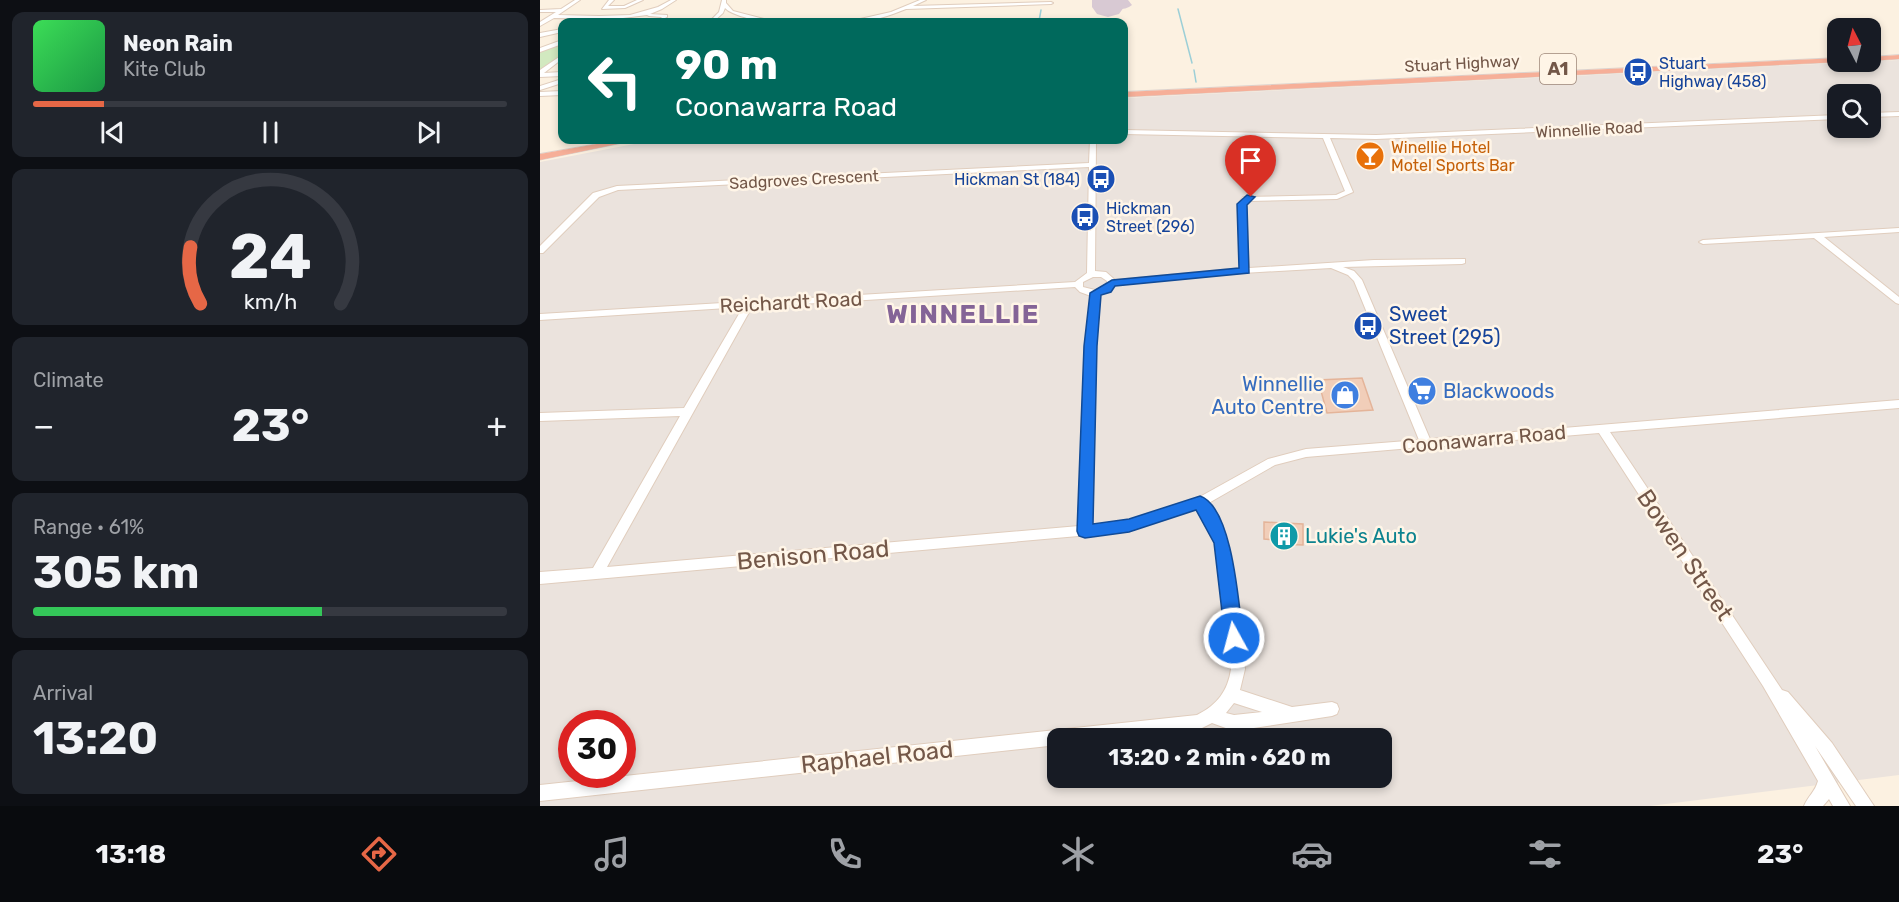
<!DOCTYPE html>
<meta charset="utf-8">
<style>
:root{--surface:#171b24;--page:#20242c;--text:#f1f3f6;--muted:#9ea1a6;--line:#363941;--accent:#e66746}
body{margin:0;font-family:Rubik,sans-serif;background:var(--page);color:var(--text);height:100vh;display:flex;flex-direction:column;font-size:22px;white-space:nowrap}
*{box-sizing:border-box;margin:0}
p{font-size:20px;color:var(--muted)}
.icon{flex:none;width:33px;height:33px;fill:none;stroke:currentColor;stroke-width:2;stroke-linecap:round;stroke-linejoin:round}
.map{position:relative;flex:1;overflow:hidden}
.drawer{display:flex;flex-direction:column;gap:12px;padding:12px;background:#0d0f14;width:540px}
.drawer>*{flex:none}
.top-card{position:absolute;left:18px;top:18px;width:570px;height:126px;border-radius:12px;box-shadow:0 3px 9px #0003;background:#00695c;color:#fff;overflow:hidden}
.needle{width:39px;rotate:354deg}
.controls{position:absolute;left:1287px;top:18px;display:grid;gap:12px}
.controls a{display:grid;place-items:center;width:54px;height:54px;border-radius:12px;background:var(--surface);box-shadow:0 3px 9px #0003;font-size:30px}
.speed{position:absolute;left:18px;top:710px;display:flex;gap:12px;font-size:30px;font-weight:700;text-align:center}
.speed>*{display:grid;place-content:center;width:78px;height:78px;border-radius:50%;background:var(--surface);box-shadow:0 3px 9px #0003;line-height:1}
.speed .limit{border:9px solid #d22;background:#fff;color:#111}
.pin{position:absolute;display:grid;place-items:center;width:51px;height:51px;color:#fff;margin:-62px -26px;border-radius:50% 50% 50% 0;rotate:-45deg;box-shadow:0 0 6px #0007}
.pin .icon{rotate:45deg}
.me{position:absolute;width:66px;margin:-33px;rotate:353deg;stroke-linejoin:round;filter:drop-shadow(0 0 4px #0008)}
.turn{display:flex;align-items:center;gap:21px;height:126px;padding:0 18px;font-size:27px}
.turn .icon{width:78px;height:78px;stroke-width:2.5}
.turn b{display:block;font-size:42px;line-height:51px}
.big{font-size:45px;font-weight:700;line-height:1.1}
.drawer .widget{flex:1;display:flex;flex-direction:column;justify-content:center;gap:9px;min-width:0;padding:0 21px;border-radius:12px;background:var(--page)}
.drawer .dial{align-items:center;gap:0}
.dial svg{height:156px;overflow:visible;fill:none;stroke:var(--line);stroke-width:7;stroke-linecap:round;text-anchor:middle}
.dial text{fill:var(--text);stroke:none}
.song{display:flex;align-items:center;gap:18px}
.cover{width:72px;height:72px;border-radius:9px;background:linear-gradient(135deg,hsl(130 70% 55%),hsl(140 70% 35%))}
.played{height:6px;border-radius:3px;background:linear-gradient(90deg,var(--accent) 15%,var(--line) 15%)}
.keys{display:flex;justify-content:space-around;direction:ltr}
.heat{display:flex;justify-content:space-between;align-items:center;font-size:33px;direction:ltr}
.charge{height:9px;border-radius:4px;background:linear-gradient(90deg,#34c759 61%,var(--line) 0)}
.trip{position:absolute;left:507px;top:728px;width:345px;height:60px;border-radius:12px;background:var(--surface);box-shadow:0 3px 9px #0003;font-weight:700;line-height:60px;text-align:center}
.dock{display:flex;height:96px;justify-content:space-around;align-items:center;background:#090b0e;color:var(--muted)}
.dock .icon{width:42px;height:42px}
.dock .on{color:var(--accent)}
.dock b{font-size:27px;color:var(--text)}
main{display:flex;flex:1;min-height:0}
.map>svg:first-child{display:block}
.industrial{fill:#ebe3dd;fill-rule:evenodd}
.green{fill:#d2e9c0}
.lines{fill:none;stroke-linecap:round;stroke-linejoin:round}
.stream{stroke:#9ccfd7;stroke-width:1.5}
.taxiway{fill:#d8c9d3;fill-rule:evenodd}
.runway{fill:#d8c9d3;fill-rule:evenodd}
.building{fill:#f1ceb9;stroke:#e4b499;stroke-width:1.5}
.minor-casing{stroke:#e0cdbd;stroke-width:2}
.highway-casing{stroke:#dbd3cf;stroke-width:1}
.minor{fill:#fff;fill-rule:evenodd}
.highway{fill:#f6af98;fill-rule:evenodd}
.route{fill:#1a73e8;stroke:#114b97;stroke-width:1.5}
.labels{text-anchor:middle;stroke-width:5;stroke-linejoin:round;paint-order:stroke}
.far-street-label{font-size:16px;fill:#735748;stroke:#fff5e7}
.far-transit-label{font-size:16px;fill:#164399;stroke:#fff5e7;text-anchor:start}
.far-food-label{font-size:16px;fill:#c56008;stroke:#fff5e7;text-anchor:start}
.shield{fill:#fff5e7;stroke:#9d8678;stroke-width:1.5}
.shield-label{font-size:18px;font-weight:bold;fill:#735748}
.street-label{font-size:20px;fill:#735748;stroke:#fff5e7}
.transit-label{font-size:20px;fill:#164399;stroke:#fff5e7;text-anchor:start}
.shop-label{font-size:20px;fill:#366cbe;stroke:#fff5e7;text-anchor:end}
.culture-label{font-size:20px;fill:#0d838f;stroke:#fff5e7;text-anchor:start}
.near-street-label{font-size:24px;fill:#735748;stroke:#fff5e7}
.district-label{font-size:26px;font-weight:bold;letter-spacing:1.5px;fill:#846497;stroke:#fff5e7}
</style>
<main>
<section class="drawer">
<div class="widget">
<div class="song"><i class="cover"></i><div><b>Neon Rain</b><p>Kite Club</p></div></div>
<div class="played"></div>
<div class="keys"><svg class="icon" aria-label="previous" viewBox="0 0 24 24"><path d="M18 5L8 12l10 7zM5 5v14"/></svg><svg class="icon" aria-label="pause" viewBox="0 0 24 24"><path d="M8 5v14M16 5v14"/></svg><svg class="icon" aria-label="next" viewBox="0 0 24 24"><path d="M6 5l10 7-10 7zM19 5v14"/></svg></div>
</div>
<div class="widget dial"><svg viewBox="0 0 100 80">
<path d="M14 69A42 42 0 1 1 86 69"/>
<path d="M14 69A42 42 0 0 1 9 40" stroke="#e66746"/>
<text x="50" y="56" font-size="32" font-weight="700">24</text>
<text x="50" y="72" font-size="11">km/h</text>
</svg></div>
<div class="widget"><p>Climate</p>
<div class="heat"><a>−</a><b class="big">23°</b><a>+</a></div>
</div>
<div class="widget"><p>Range · 61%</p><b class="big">305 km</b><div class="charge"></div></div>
<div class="widget"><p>Arrival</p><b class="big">13:20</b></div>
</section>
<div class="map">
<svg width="1359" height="806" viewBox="0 0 1359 806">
<rect width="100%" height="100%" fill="#fcf1e1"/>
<path class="industrial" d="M1359,60V775L1110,806H0V162L115,140H584V98ZM1298,94H1330V128H1298ZM32,723H82V774H32ZM518,738H842V777H518Z"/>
<path class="green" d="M22,43V55L0,70V51Z"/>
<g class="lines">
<path class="stream" d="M638,9L652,63
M499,21L501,10
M654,70L656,82"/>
<path class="taxiway" d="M575,0H588L592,5C585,11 568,11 561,5Z"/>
<path class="runway" d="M552,0H584V7L579,14L568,17L557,14L552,7Z"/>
</g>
<path class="building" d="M822,378L833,410L787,413L778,380Z
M724,522L763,524V545L735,544V540L724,539Z"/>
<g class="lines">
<g class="minor-casing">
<path id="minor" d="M35,0H40L18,15L59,16L90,15L118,7L131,0H136L122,9L110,14L127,15V17L123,19L121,17L109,16L107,15L75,19L14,18L0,26V22L16,12H0V10L21,9Z
M69,0H74L68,6H84L97,0H103L85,8L62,9Z
M182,0H186V3L193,11L236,22C224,23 192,16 185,8L183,13L173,22H169L179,12Z
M380,0H386L373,6L511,2L513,3L511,4L366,9C349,16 325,24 307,22L351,12Z
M22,29V32L0,37V33Z
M22,40V44L0,52V48Z
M22,55V59L4,73L22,72V76L0,77V70Z
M22,79V83L0,90V86Z
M22,91V95L0,96V92Z
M1359,112V116L1330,117V113Z
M1298,115V119L836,139L790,138L813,192L797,199L708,201L706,204L709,268L834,260L925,259V263L922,264L803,267L814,271L822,280L890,439L1359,400V408L1070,432L1242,690L1248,692L1292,743L1334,806H1316L1275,746L1310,806H1293L1289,799L1283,806H1264C1268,796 1275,792 1278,781L1223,686L1059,433L892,447L887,449L883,447L766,457L735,465L667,504L682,526L688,543L705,669L700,690L752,707L792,702L797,704L799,709L797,714L792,716L694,731L672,723L658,730L580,738H518V745L0,801V785L657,715C677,705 688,691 691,669L676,543L672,531L657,508L584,532L0,584V572L53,568L140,416L0,421V413L144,408L203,307L0,320V314L535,282L547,273L549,167L78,190L59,197L3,253H0V246L53,193L77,186L549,163L550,140H556L555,271L566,272L575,280L701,268L698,204L703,197L796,195L805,191L783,138L584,134V130L836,135ZM791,268L808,275L814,281L879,440L766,449L728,459L656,499L584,522L551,525L555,347L560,295L570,291L575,285L703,273ZM553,277H561L567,281L566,286L555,290L543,287V282ZM535,287L540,292L551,296L545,347L539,526L67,567L212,307ZM694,703L722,712L694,715L686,713Z
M1359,228V232L1284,237L1359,297V304L1356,303L1274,238L1163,244L1159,242L1163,240Z"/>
</g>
<g class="highway-casing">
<path id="highway" d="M1359,55V59L1330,61V57Z
M1298,58V62H1301L584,97V92Z
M79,140H97L0,160V154Z"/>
</g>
<use href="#minor" class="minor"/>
<use href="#highway" class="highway"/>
</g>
<path class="route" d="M707,195L715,197L707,205L709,273L575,286L571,292L561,295L557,346L553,524L589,519L660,496C693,507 699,607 703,638L700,643L694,646L688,643L685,638L674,543L656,510L589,532L545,538L539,536L537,531L544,346L550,293L572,280L699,268L697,204Z"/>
<defs>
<g id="bus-disc" transform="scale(1.5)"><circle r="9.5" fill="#1a4fb4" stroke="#fff5e7"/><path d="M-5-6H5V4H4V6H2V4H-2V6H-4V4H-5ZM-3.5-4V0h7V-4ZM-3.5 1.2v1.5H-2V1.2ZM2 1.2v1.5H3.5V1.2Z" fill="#fff"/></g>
<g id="bar-disc" transform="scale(1.5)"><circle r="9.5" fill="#e8710a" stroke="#fff5e7"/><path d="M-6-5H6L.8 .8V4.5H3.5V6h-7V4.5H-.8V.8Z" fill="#fff"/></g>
<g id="supermarket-disc" transform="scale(1.5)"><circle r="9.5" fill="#3f7fe0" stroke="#fff5e7"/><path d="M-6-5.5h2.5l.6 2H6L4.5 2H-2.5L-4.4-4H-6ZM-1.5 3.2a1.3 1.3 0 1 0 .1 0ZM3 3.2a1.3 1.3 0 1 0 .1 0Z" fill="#fff"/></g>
<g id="shop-disc" transform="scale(1.5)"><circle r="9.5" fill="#3f7fe0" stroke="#fff5e7"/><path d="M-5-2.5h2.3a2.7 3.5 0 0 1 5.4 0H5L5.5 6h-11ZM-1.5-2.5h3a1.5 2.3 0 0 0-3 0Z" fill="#fff"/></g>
<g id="building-disc" transform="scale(1.5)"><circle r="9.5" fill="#0f9aa8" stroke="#fff5e7"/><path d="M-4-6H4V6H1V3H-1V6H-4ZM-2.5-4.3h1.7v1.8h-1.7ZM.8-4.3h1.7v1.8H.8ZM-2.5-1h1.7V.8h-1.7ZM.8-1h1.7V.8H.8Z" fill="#fff"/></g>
</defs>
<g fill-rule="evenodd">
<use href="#bus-disc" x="1098" y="72"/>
<use href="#bar-disc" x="830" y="156"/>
<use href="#bus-disc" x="561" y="179"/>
<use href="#bus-disc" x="545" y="217"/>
<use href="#bus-disc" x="828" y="326"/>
<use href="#supermarket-disc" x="882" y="391"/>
<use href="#shop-disc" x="805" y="395"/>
<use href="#building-disc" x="744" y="536"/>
</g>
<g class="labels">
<g class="far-street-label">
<text transform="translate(922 63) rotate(-3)" y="6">Stuart Highway</text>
<text transform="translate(1049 129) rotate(-3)" y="6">Winnellie Road</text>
<text transform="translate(264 179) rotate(-3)" y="6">Sadgroves Crescent</text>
</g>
<g class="far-transit-label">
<text x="1119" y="69">Stuart<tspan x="1119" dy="18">Highway (458)</tspan></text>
<text x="540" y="185" text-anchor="end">Hickman St (184)</text>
<text x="566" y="214">Hickman<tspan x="566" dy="18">Street (296)</tspan></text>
</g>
<g class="far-food-label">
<text x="851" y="153">Winellie Hotel<tspan x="851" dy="18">Motel Sports Bar</tspan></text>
</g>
<rect class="shield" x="1000" y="54" width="36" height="30" rx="4.5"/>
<g class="shield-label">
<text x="1018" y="75">A1</text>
</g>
<g class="street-label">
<text transform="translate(251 302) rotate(-3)" y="7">Reichardt Road</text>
<text transform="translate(944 439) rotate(-5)" y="7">Coonawarra Road</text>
</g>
<g class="transit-label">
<text x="849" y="321">Sweet<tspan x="849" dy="23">Street (295)</tspan></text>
</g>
<g class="shop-label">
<text x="784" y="391">Winnellie<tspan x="784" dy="23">Auto Centre</tspan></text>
<text x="903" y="398" text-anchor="start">Blackwoods</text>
</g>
<g class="culture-label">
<text x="765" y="543">Lukie's Auto</text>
</g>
<g class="near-street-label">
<text transform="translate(273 555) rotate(-5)" y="8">Benison Road</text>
<text transform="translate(1145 555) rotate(56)" y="8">Bowen Street</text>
<text transform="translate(337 757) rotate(-6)" y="8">Raphael Road</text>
</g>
<g class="district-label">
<text x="423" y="323">WINNELLIE</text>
</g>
</g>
</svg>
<div class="controls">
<a><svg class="needle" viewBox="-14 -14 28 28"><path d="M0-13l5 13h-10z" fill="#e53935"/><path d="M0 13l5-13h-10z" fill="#9ea1a6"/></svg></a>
<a><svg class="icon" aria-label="search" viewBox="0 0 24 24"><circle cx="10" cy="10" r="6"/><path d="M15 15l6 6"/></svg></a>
</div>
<div class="speed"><div class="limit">30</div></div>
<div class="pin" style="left:711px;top:197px;background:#d93025"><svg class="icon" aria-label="arrive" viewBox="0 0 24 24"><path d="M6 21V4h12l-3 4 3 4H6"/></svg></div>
<svg class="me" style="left:694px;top:638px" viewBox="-20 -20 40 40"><circle r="17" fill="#1a73e8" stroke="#fff" stroke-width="3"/><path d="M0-11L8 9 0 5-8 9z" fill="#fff"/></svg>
<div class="trip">13:20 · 2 min · 620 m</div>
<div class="top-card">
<div class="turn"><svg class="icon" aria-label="left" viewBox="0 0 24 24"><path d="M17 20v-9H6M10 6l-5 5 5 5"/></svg><div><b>90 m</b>Coonawarra Road</div></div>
</div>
</div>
</main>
<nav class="dock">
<b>13:18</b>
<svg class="icon on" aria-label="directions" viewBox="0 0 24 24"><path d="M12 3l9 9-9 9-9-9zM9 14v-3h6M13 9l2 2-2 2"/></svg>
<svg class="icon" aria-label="music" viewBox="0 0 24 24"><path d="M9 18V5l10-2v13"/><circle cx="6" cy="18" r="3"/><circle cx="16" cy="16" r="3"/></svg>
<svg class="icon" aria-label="phone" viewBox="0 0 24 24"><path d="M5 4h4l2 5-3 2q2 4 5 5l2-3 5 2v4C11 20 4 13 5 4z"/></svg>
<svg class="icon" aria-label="climate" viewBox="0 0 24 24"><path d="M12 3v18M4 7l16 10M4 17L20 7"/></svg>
<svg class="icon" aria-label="car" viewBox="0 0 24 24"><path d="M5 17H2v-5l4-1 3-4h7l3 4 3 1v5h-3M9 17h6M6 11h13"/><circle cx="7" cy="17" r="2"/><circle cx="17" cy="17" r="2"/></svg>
<svg class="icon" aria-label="filters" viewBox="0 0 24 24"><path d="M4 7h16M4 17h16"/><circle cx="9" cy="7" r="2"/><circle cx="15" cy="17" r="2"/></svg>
<b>23°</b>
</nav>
